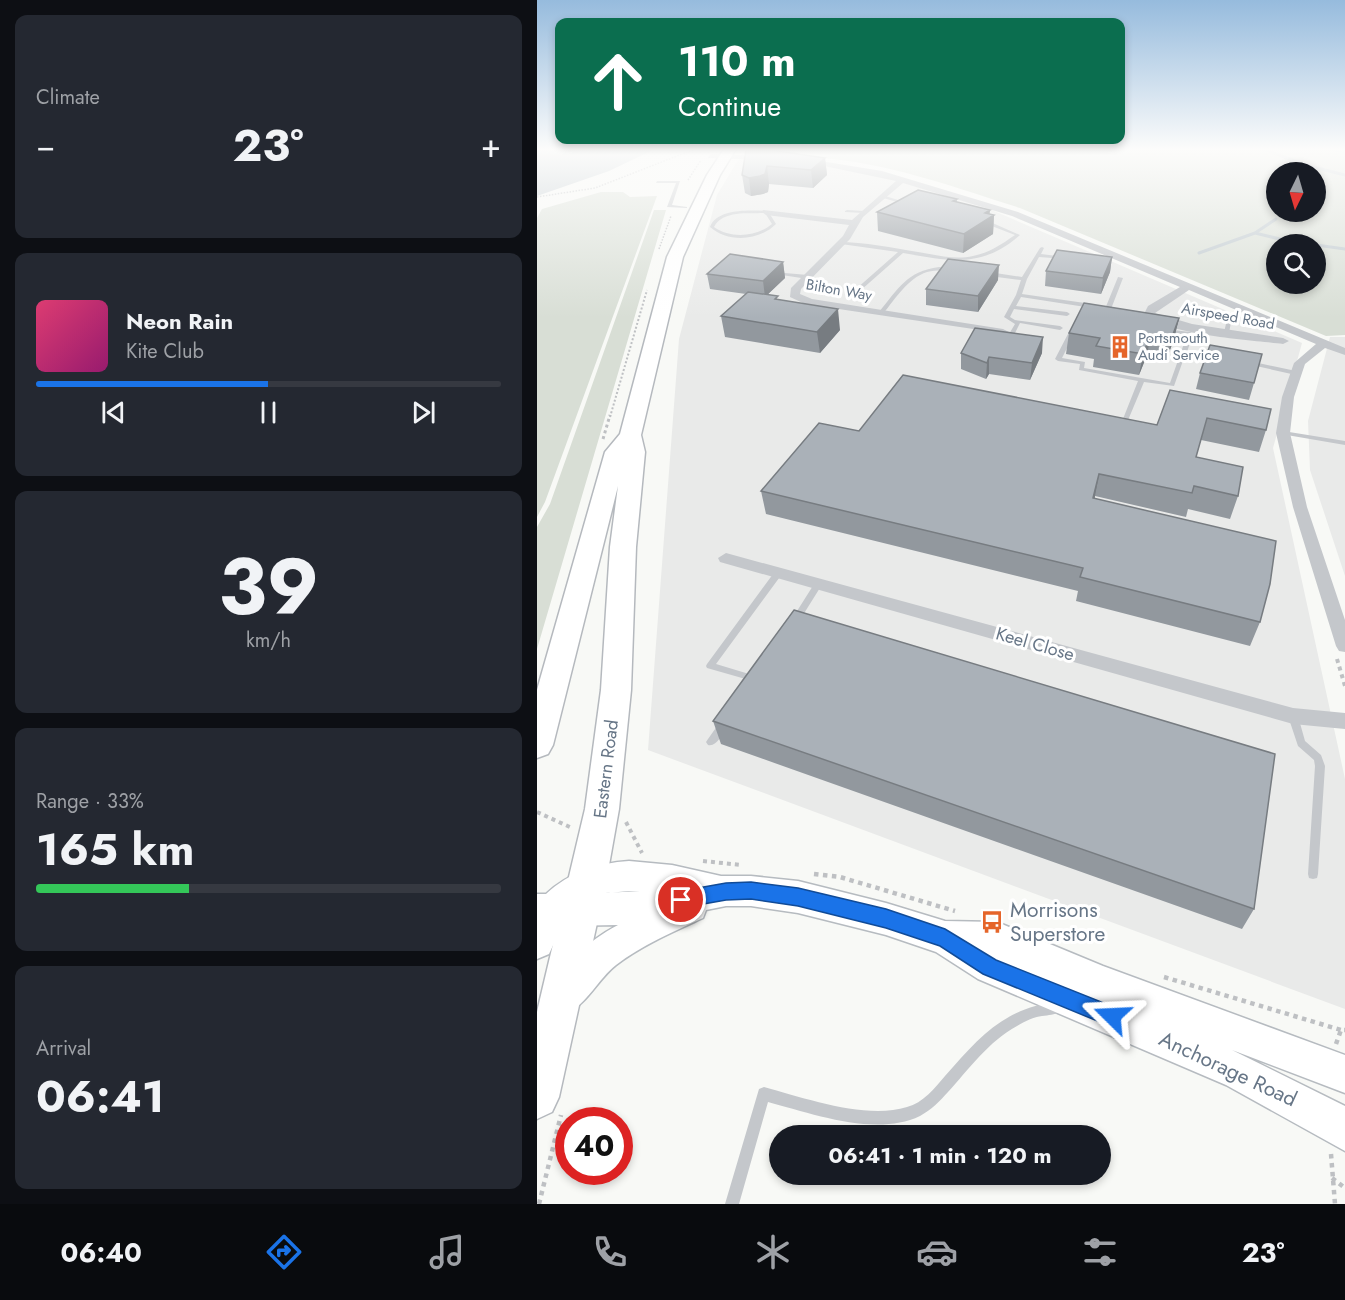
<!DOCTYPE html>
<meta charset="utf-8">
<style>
:root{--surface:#171b24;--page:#242831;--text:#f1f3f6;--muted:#9ea1a6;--line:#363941;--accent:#1a73e8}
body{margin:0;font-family:Jost,sans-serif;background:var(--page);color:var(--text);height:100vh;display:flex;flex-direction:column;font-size:22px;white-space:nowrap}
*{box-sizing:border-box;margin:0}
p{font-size:20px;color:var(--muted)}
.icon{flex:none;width:33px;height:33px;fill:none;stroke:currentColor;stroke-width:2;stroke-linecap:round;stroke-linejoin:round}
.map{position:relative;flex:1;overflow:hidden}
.side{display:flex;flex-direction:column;gap:15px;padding:15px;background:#0d0f14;width:537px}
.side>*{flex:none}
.guide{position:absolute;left:18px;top:18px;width:570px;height:126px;border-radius:12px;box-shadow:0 3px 9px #0003;background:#0b6e4f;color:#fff;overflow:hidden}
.needle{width:39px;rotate:185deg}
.fabs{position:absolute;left:729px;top:162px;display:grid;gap:12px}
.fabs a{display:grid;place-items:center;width:60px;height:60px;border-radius:50%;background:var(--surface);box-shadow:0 3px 9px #0003;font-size:30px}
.speed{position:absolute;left:18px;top:1107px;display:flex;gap:12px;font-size:30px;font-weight:700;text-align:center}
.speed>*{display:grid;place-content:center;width:78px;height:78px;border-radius:50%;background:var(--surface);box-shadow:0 3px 9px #0003;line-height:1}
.speed .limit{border:9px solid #d22;background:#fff;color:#111}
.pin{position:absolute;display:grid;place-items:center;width:51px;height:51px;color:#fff;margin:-26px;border:3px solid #fff;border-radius:50%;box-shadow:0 2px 6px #0007}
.me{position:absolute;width:66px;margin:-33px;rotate:291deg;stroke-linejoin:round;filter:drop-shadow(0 0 4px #0008)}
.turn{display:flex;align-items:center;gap:21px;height:126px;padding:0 24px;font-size:27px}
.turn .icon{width:78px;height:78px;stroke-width:2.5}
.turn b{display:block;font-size:42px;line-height:51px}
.big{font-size:45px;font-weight:700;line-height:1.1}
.side .card{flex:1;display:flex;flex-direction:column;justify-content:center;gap:9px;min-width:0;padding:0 21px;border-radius:12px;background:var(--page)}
.side .dial{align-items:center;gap:0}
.dial b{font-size:78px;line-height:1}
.song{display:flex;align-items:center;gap:18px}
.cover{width:72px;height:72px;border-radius:9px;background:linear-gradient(135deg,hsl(340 70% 55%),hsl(320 70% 35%))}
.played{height:6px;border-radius:3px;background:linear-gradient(90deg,var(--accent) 50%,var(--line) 50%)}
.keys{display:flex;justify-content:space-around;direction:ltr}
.heat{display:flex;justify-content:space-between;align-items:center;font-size:33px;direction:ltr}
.charge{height:9px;border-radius:4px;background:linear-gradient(90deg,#34c759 33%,var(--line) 0)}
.trip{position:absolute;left:232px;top:1125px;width:342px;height:60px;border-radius:30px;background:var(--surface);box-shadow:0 3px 9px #0003;font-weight:700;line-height:60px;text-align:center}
.menu{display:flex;height:96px;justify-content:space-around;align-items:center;background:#090b0e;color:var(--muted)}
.menu .icon{width:42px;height:42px}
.menu .selected{color:var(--accent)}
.menu b{font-size:27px;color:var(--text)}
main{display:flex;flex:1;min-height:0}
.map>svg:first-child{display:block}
.built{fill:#e9eae9}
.green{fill:#d8ded5;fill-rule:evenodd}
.water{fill:#bcc6cc}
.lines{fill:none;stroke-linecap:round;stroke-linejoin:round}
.stream{stroke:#bcc6cc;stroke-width:3}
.secondary-casing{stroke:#b6bbc0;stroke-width:3}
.primary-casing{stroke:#b5b9be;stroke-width:3}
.path-far4{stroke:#bec0c3;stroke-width:1.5;stroke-dasharray:1.5 1.5;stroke-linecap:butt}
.path-far3{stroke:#bec0c3;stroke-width:2;stroke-dasharray:2 2;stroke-linecap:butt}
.path-far2{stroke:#bec0c3;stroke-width:3;stroke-dasharray:3 3;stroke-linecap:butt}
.path-far1{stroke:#bec0c3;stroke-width:4;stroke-dasharray:4 4;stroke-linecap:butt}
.path{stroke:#bec0c3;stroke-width:4.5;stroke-dasharray:4.5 4.5;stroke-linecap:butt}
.lane{fill:#c4c7cb;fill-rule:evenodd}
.street{fill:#c4c7cb;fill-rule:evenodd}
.secondary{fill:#fff;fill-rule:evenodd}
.primary{fill:#fff;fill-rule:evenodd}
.wall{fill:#92989e}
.shaded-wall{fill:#777c81}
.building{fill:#aab1b8;stroke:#777c81;stroke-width:1.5}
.route{fill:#1a73e8;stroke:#114b97;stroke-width:1.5}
.labels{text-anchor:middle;stroke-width:6;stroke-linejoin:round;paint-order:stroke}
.far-street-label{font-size:15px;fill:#677687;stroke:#fff}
.far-poi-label{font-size:15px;fill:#677687;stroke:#fff;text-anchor:start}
.street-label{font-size:18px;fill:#677687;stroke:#fff}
.near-poi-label{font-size:21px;fill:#677687;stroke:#fff;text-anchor:start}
.near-street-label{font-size:21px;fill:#677687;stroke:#fff}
</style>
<main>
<section class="side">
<div class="card"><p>Climate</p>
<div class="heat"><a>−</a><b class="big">23°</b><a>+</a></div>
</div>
<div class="card">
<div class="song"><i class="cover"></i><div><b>Neon Rain</b><p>Kite Club</p></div></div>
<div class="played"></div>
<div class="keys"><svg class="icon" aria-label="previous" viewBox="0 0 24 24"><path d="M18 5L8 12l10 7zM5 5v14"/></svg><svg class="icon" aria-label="pause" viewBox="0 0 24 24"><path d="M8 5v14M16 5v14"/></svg><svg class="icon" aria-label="next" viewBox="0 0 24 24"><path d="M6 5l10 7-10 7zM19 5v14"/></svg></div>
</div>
<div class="card dial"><b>39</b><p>km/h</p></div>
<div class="card"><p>Range · 33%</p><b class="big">165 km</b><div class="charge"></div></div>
<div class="card"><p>Arrival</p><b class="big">06:41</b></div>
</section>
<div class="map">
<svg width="808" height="1204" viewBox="0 0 808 1204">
<rect width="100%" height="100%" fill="#f8f9f6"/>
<path class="built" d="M201,160L307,166L436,202L765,343L736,448L808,779V1009L111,750L142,339L180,195Z
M793,337H808V576L773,470L771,421Z"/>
<path class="green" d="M206,149H808V335L789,336L483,208C423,189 360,166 296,159C279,157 215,156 206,149ZM740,172H778V212H740ZM740,244H778V284H740Z
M64,192H86L93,197L120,196L8,502L0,517V218L5,209Z
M117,210H129L0,649V527L13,504Z"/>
<path class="water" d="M0,149H118L72,171L0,196Z"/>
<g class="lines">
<path class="stream" d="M727,149L765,164L808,175
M792,149L808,152
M718,233L739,219
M662,253L718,233L751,241L808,249"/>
<g class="secondary-casing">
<path id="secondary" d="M92,861L135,865L184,876H214L261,881L349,903L408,921L460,922L566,966L808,1055V1093L695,1050L808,1106V1151L689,1085L441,979L399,952L349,935L261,913L214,906H189L169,910L166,918C136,932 105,945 79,965C61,979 50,1004 30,1013L18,1007L12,995C26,963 51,941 81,925L25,926L12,954L0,959V894H9C33,872 60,863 92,861ZM92,891H103L68,893H71Z"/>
</g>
<g class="primary-casing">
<path id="primary" d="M187,149H199L183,175L146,257L104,435L108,452L99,547L94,690L82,809L69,882L22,1097L15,1112L0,1119V1012L48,809L64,690L73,547L81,486L16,745L11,754L0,758V690L68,452L83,434L130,257L170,175Z"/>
</g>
<path class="path-far4" d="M151,180L164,160
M0,197L58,188L158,149
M122,249L134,216"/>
<path class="path-far3" d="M73,417L110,290"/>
<path class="path-far2" d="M66,439L73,415"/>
<path class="path-far1" d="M800,659L808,686
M0,812L35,828
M89,822L105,853
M166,861L204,865"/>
<path class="path" d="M277,874L303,877L418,911
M627,977L804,1030
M799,1044L804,1030H808
M794,1154L798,1204
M795,1178L808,1188
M2,1204L24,1115"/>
<path class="lane" d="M120,181H143L135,205L150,207V208L130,207L139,183H119Z
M343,195H345L374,204L370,205L343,197Z
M310,210L327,211L329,212L327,213L308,212V211Z
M231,211L239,224C222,241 191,243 173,227C180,208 213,210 231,211ZM228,213L235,224C219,237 194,239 177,227C186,210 212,214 228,213Z
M447,221H451L483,235C444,269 413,261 366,253L315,298L310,297L361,252L304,244L302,243V242C326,242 357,248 381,252C399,255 418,260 436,256C452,253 465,244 478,235L447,223Z
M505,247L507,248L504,254L528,257L530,258L528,259L502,257L490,279L485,294L555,304L558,306L555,308L484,297L479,306L530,312L533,314L530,316L477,309L473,317L478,320L523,326L526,328L523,330L483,323L478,333L486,338L483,340L473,335L472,334L478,324L467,317L479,295L484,280L452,276L449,274L452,272L485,277L503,248Z
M402,267L416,268L418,269C410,272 400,269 390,272C371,278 358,299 346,314H342V312C361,289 370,271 402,267Z
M236,272L271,275L274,277L271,279L238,274H236Z
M581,277L586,278L574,309L569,310L568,309Z
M666,311H670L694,322L692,333L687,332L689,324L666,313Z
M634,326L637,328L636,330L653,332L656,334L650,352L679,356L682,358L679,360L648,355L637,386L607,382L589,425H585L584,424L601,381L542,370L543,364L521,361L518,359L532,332L535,330L538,332L525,358L548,362L547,368L633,383L650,335L631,332V328Z
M712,361L759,371L762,373L759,375L710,364V362Z
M746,431L808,441V445L744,434V432Z
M242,569L245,570L246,572L245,574L179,664L222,677L224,679L222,681L219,682L170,668L169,666L170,664L239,570Z
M282,580L286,583L261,623H255L254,621L255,619L279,581Z
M756,712L759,713L761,716L768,741L784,755L788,766L781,874L780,878L776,879L772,878L771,874L778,766L777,760L761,746L751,716L753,713Z
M186,721L189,722L191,725L189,728C185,734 180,747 171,745L169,742L171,739L183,722Z
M519,1002L523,1004L525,1008L523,1012C517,1015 512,1015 505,1016C497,1017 488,1021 480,1026C452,1041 432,1069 411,1092C403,1101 394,1110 383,1116C339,1137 276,1114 231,1102L202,1204H188L222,1089L227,1087C268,1098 329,1120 370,1107C386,1103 398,1088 408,1076C442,1038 465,1009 519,1002Z"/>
<path class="street" d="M174,154L230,156L234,158L230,160L171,158Z
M265,158L345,171L481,212L808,348V355L788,348L768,364L757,397L753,433L770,507L808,620V652L802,651L799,646L756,507L739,433L745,397L757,363L779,344L652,290L618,313L655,324L746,338L752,341L746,344C715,340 628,335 607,314L611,306L643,287L475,216L366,183L326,217L313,239L264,289L263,294L275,299L466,329L472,332L470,334L268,304L253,297L254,288L306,236L312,225L229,215L225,212L226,210L315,220L359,181L268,162Z
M189,553L756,708L808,713V729L756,724L183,562L181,558Z"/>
<use href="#secondary" class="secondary"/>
<use href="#primary" class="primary"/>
</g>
<path class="wall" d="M209,150L288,158L290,175L276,188L232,184L231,192L226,194L214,196L208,193L205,175Z
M420,199V202L453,210L452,214L457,215L456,234L426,253L341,231L340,212Z
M575,257L573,272L564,294L508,286L509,271Z
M246,262L248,278L230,295L303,330L283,353L188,337L184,316L209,294L173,289L170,274Z
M461,280L441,312L389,305V289Z
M642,318L637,339L630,358L610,355L602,375L556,367L557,359L529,354L532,333Z
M424,353H505L493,380L452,374L449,379L424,369Z
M663,373L717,383L712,400L659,389Z
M633,390L729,430L722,452L664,440L659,457L701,496L693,519L651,509L649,517L558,496V499L723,622L713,646L539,601L541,591L229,514L224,491L322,431L620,425Z
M176,721L717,909L705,929L184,744Z"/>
<path class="shaded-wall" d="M288,158L290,175L276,188L274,170Z
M230,166L232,184L231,192L226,194L214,196L212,178Z
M453,210L452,218L457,215L456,234L426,253L427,234L448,213Z
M575,257L573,272L564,294L566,278Z
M246,262L248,278L228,297L226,281Z
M462,265L461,280L441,312V296Z
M301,309L303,330L283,353L280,332Z
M642,318L637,339L630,358L635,337Z
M614,334L610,355L602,375L606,354Z
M506,337L505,353L493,380L495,363Z
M452,357V374L449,379L450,363Z
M562,474L558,496L553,521L556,498Z"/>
<path class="building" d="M212,149H227L288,158L274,170L230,166L228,174L223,176L212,178L205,175L209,150Z
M381,190L420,199L416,201L453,210L448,213L457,215L427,234L340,212Z
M520,250L575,257L566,278L509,271Z
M193,254L246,262L226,281L170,274Z
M411,259L462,265L441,296L389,289Z
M211,292L241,296L238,299L301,309L280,332L184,316Z
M547,303L642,318L635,337L614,334L606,354L559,346L563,338L532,333Z
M438,328L506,337L495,363L452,357L450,363L424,353Z
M673,345L725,354L717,383L663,373Z
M366,375L620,425L633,390L734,409L729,430L670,418L659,457L706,467L701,496L657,486L655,493L562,474L556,498L739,541L733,584L723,622L543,577L546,568L224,491L282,423L322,431Z
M257,610L738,754L717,909L176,721Z"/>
<linearGradient id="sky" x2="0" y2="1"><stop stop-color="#96bbdd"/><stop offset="0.47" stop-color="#fcfcfb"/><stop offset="1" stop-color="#fcfcfb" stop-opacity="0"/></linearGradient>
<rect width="808" height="318" fill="url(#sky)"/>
<path class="route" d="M214,882L261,888L349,909L408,929L459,960L582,1009L585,1016L582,1024L575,1027L446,974L403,946L349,928L261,906L214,899L189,900L144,908L137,906L135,900L137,893L144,891L189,883Z"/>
<defs>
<g id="building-bare" transform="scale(1.8)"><path d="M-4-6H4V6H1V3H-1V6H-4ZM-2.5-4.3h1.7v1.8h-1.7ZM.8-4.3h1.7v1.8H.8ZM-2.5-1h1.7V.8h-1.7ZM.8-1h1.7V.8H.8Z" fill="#e5652a" stroke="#fff" stroke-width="2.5" paint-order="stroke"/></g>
<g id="bus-bare" transform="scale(1.8)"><path d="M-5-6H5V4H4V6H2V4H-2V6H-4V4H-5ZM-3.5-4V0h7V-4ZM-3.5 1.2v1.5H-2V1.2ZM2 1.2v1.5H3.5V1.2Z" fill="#e5652a" stroke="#fff" stroke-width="2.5" paint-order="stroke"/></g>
</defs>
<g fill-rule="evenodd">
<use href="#building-bare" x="583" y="347"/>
<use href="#bus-bare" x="455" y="922"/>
</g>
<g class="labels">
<g class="far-street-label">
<text transform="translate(302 290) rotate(10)" y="5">Bilton Way</text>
<text transform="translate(691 316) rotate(10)" y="5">Airspeed Road</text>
</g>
<g class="far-poi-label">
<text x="601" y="343">Portsmouth<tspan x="601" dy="17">Audi Service</tspan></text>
</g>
<g class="street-label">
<text transform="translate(498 644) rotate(16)" y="6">Keel Close</text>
<text transform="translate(69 769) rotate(-83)" y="6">Eastern Road</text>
</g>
<g class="near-poi-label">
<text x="473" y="917">Morrisons<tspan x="473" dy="24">Superstore</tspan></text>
</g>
<g class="near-street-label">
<text transform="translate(691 1069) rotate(25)" y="7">Anchorage Road</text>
</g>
</g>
</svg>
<div class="fabs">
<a><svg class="needle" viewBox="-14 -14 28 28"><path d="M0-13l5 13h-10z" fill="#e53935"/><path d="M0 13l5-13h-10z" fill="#9ea1a6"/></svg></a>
<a><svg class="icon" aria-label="search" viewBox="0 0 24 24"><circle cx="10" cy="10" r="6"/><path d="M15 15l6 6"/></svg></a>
</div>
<div class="speed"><div class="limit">40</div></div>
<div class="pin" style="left:144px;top:900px;background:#d93025"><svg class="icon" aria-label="arrive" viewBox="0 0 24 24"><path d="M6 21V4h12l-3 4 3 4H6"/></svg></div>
<svg class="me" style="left:575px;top:1016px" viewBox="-20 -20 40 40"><path d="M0-17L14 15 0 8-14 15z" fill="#1a73e8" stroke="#fff" stroke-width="4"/></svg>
<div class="trip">06:41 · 1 min · 120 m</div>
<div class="guide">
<div class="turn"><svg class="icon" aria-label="ahead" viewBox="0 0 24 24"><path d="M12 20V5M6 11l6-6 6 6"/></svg><div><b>110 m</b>Continue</div></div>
</div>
</div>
</main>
<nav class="menu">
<b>06:40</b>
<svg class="icon selected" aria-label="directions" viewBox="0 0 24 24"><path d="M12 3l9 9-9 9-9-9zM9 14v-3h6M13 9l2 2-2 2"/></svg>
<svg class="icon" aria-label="music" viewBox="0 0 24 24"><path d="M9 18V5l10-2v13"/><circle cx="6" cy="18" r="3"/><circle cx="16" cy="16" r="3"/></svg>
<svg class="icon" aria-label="phone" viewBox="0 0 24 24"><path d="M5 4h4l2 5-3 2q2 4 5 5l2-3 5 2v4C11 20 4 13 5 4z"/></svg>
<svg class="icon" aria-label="climate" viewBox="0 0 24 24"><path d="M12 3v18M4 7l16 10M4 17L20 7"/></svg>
<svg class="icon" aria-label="car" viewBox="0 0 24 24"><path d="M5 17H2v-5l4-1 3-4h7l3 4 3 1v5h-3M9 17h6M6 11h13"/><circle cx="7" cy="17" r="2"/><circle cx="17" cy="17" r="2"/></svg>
<svg class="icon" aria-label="filters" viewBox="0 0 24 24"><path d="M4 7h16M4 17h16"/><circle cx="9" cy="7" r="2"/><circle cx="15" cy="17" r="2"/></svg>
<b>23°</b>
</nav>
